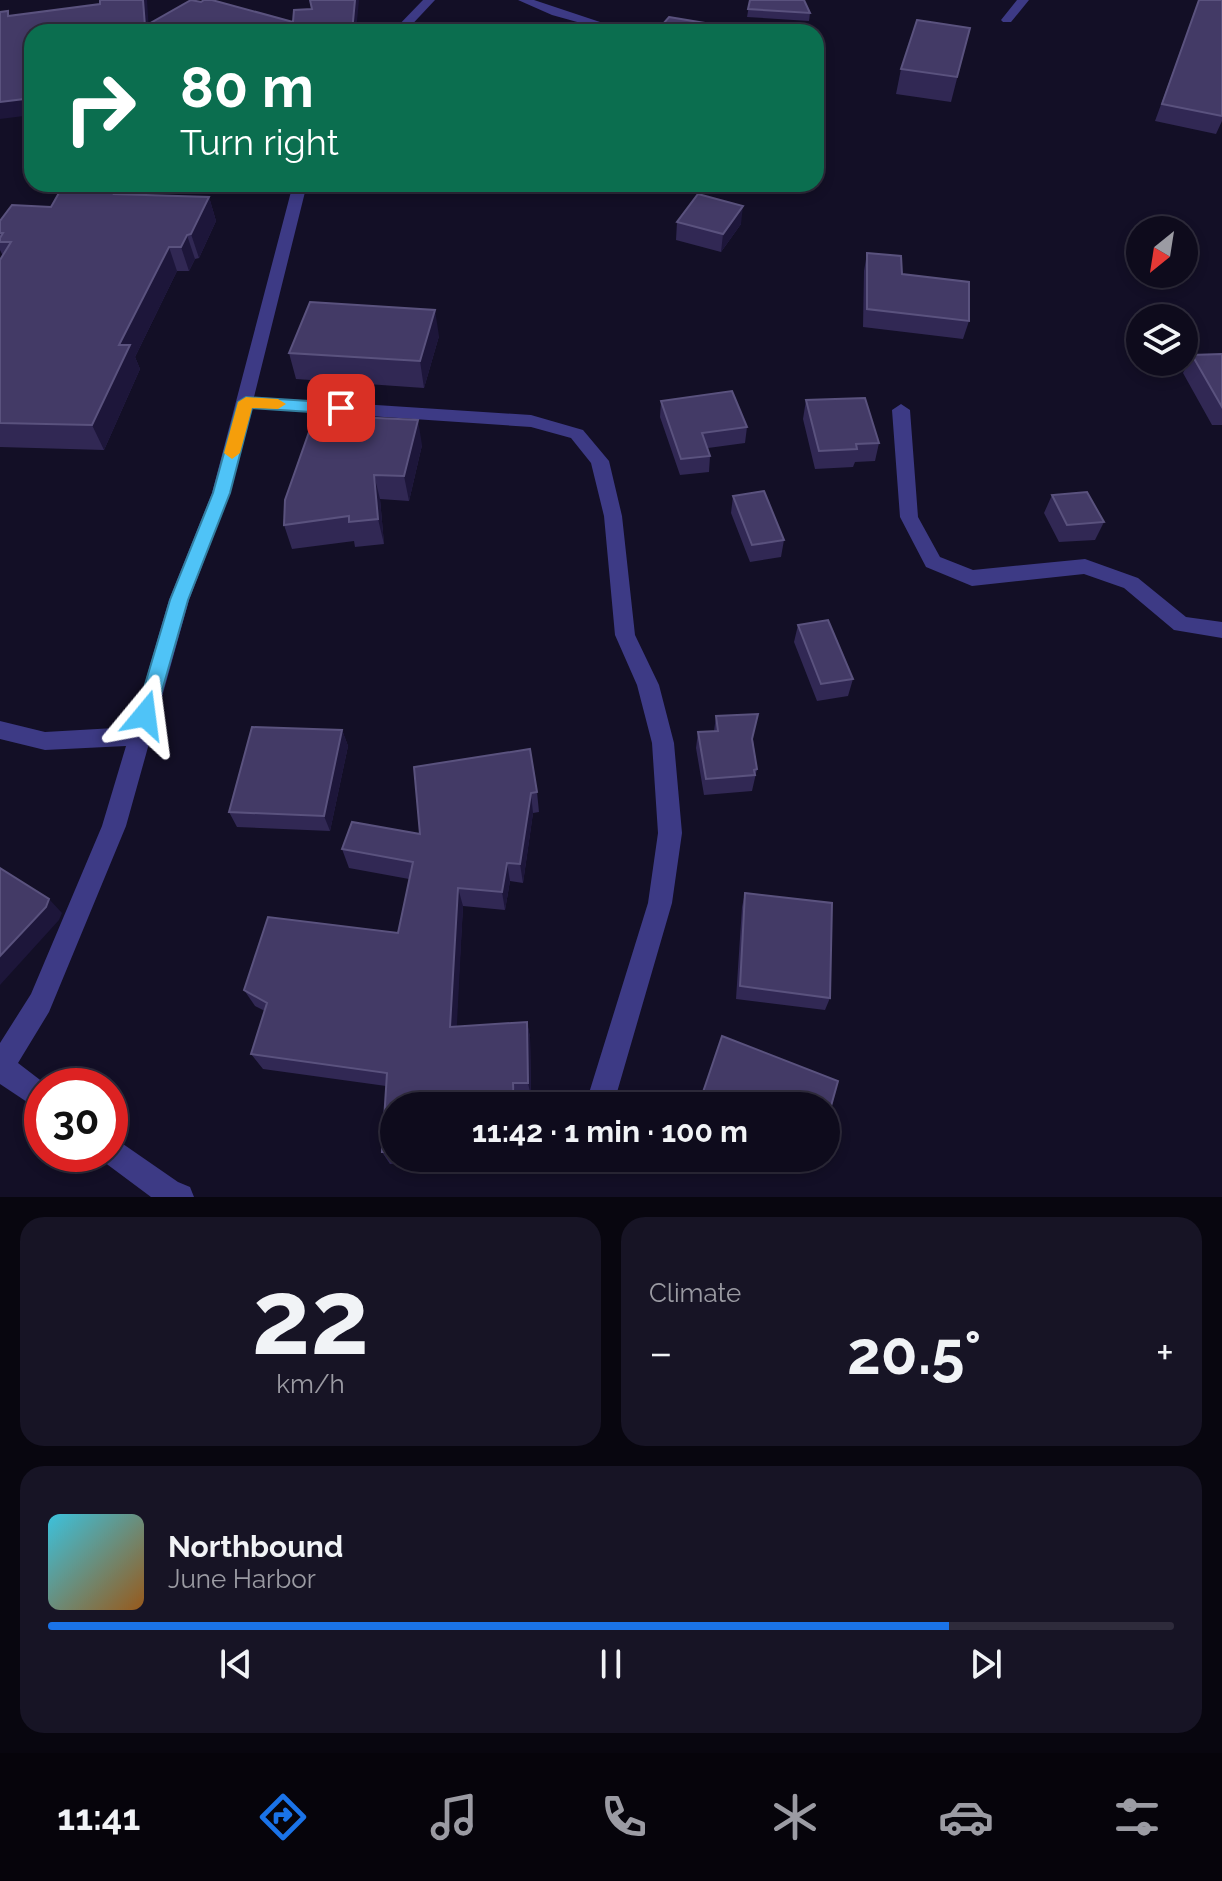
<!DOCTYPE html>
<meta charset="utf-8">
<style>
:root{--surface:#0e0b1c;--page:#171425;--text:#f1f3f6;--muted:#9b9ba3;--line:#2e2b3b;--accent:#1a73e8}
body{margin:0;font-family:Raleway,sans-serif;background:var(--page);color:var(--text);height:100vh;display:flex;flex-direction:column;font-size:30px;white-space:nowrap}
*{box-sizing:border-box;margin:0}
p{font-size:26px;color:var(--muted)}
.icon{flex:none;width:44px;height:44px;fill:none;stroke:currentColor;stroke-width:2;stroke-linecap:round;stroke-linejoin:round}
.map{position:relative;height:1197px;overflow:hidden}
.panel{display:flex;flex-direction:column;gap:20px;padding:20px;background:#08060f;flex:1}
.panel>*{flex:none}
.guide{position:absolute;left:24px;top:24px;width:800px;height:168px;border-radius:24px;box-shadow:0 4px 12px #0003,0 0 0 2px var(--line);background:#0b6e4f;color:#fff;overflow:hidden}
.needle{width:52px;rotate:210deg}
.controls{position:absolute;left:1126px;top:216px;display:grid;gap:16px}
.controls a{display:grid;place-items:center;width:72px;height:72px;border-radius:50%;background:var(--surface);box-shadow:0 4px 12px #0003,0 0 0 2px var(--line);font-size:40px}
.speed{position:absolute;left:24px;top:1068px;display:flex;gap:16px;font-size:40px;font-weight:700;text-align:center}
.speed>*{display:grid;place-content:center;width:104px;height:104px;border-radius:50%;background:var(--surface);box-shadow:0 4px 12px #0003,0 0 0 2px var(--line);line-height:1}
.speed .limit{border:12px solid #d22;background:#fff;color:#111}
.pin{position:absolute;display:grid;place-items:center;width:68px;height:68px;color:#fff;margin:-34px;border-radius:16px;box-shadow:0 4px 12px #0006}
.me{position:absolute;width:88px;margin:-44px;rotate:16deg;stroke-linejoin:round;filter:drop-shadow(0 0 6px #0008)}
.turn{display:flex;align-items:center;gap:28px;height:168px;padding:0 24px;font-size:36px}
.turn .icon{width:104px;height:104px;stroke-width:2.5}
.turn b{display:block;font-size:56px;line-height:68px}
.big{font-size:60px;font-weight:700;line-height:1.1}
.panel .tile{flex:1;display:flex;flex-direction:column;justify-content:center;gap:12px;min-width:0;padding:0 28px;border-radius:24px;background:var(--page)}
.panel .dial{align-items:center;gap:0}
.dial b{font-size:104px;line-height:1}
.song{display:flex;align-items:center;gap:24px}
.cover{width:96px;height:96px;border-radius:12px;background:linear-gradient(135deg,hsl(190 70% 55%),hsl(30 70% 35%))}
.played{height:8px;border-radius:4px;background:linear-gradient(90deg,var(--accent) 80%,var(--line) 80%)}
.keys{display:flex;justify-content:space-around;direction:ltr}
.heat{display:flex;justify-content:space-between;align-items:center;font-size:44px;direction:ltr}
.panel .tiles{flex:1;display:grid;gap:20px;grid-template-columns:1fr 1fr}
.tile:last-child{grid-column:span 2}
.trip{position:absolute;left:380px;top:1092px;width:460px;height:80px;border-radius:40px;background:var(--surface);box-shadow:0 4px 12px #0003,0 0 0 2px var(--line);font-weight:700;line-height:80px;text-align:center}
.dock{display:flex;height:128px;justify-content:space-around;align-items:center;background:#06040b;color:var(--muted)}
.dock .icon{width:56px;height:56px}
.dock .active{color:var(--accent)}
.dock b{font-size:36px;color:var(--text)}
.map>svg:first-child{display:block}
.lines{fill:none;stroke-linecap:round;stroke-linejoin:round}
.minor{fill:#3d3a85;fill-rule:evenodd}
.wall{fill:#312854}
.shaded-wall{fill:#1d163a}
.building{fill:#433a66;stroke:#5a527e;stroke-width:2}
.route{fill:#4fc3f7;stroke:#337fa1;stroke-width:2}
.slow{fill:#f59e0b}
</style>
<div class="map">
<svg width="1222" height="1197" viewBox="0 0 1222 1197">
<rect width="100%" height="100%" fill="#130f26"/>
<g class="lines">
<path class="minor" d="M423,0H435L405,32H392Z
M518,0H534L612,26L606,30L552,15Z
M1017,0H1029L1011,22H1003L1001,20Z
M293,184H307L254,397L531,415L583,430L609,461L622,516L635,635L659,685L674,743L682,833L672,903L613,1106H585L648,903L658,833L652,743L637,685L615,635L604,516L591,463L571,438L531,427L251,408L230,493L189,600L126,826L49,1012L18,1063L48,1086H42V1112L0,1084V1043L31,994L102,826L126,746L45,750L0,739V721L45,732L132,727L169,600L212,493Z
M901,404L910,410L918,517L940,557L973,570L1085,559L1138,578L1186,617L1222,622V638L1174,630L1124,588L1084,574L972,586L926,567L900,517L892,410Z
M110,1135L178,1182L190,1187L194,1197H151L100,1159L98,1154H110Z"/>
</g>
<path class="wall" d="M750,0L810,13L809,21L747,17Z
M1199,0H1222V121L1216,134L1155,121Z
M970,28L951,102L896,94L901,69Z
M129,195L209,197L216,221L199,258L195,259L189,271H177L135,357L140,369L104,450L0,447V260L3,256L0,250V221Z
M677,222L741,224L721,252L676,240Z
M867,253L902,274L969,321L963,339L863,327L864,271Z
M439,336L424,388L296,379L289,353Z
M1222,354V425H1212L1183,373L1192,355Z
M806,400L879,443L875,461L855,462L853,467L815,469L803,419Z
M661,401L747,427L745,443L708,448L710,456L709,472L680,475L660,417Z
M422,445L409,501L380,499L384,544L355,547L354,541L292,549L284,525Z
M1052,495L1104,522L1095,540L1059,542L1044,513Z
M733,496L784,540L781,557L750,562L731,513Z
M798,625L853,679L848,696L817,701L794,642Z
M716,716L753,740L757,769L752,791L704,795L696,748L698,732L714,731Z
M342,730L348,746L330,831L237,827L229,812Z
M414,767L537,792L539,812L533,813L523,883L510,881L505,910L463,906L456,1027L527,1022L530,1037L531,1097L394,1106V1158H457L456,1159L390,1164L382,1152L386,1086L263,1069L251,1054L265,1011L255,1006L244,990L398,933L409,879L349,868L342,849L420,834Z
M745,893L830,998L825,1010L736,999L742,907Z
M800,1158H815L812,1163Z"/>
<path class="shaded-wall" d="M143,0H147L149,32L145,26Z
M355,0H359L356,32H352Z
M32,98V115L0,119V102Z
M119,184H125L131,201L114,194Z
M209,197L216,221L199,258L191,234Z
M743,206L741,224L721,252L723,234Z
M187,235L195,259L189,271L181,247Z
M169,247L177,271L135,357L140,369L104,450L92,425L119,345Z
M435,310L439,336L424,388L420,361Z
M418,420L422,445L409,501L404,476Z
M374,475L380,499L384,544L378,519Z
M342,730L348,746L330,831L324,816Z
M531,793L533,813L523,883L520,864Z
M507,863L510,881L505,910L502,892Z
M458,888L463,906L456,1042L450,1027Z
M49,899L62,913L59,920L0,985V956Z
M527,1022L530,1037L531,1097L528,1083Z
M513,1083L516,1097L517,1106H514Z"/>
<path class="building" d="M100,0H143L145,26L191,0L201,2L204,0H212L293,22L294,10L312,9L310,0H355L352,32H32V98L0,102V12L8,11V16L100,4Z
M750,0H804L810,13L748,9Z
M1199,0H1222V116L1162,104Z
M669,17L711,24L705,32H656Z
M917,20L970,28L957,77L901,69Z
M64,184H119L114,194L209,197L191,234L187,235L181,247H169L119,345H130L92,425L0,423V260L11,242H0V238L3,233H0V221L12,205L51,207Z
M698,194L743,206L723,234L677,222Z
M867,253L901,256L902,274L969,282V321L867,309Z
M310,302L435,310L420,361L289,353Z
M1222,354V407L1192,355Z
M732,391L747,427L702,433L710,456L681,459L661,401Z
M865,398L879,443L856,444L857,449L819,451L806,400Z
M315,415L418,420L404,476L374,475L378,519L349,522V516L284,525L285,500Z
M764,491L784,540L752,545L733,496Z
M1087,492L1104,522L1067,525L1052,495Z
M828,620L853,679L821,684L798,625Z
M758,714L752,739L757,769L754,770L755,775L706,779L698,732L718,731L716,716Z
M252,727L342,730L324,816L229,812Z
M530,749L537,792L531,793L520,864L507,863L502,892L458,888L450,1027L527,1022L528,1083H513L514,1106H394V1152H382L387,1073L251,1054L267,1003L244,990L268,917L398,933L413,862L342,849L352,822L420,834L414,767Z
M0,868L49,899L46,907L0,956Z
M745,893L832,903L830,998L740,986Z
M722,1036L838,1081L826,1124V1106H704L699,1104Z"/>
<path class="route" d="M246,397L341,403L349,408L341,414L252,408L230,493L188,600L155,715L152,720L145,723L138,720L136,715L170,600L213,493L238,402Z"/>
<path class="slow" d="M246,397L278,399L286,404L278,409L252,408L240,453L232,459L224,453L238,402Z"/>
</svg>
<div class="controls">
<a><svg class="needle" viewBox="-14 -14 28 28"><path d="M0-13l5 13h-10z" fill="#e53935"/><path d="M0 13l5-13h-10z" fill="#9b9ba3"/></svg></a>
<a><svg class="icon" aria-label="layers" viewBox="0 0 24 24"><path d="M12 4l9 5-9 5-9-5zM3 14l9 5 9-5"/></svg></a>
</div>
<div class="speed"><div class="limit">30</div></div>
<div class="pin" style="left:341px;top:408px;background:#d93025"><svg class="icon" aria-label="arrive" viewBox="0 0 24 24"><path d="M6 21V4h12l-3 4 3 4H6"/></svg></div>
<svg class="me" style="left:145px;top:715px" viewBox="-20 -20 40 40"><path d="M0-17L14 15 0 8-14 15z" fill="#4fc3f7" stroke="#fff" stroke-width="4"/></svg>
<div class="trip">11:42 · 1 min · 100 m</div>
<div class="guide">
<div class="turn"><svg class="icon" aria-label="right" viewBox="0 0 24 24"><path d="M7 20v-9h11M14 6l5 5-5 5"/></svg><div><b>80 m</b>Turn right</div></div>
</div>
</div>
<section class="panel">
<div class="tiles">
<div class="tile dial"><b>22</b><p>km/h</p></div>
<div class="tile"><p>Climate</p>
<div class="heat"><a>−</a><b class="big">20.5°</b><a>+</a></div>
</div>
<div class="tile">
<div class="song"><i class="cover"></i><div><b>Northbound</b><p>June Harbor</p></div></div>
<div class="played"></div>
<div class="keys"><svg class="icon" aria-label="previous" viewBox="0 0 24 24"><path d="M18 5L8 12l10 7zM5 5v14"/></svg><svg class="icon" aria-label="pause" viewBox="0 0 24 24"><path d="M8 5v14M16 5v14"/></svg><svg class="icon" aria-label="next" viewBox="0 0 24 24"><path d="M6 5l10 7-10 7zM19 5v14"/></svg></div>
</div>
</div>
</section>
<nav class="dock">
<b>11:41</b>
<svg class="icon active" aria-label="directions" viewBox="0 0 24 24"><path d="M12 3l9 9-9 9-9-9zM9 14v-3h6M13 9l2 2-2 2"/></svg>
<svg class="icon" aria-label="music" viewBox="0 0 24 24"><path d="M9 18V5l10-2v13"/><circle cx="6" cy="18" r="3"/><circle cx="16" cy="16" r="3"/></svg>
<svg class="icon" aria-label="phone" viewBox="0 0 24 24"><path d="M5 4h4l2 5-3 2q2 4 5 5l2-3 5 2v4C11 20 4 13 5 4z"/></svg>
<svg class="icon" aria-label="climate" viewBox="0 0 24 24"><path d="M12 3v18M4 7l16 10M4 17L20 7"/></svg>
<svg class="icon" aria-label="car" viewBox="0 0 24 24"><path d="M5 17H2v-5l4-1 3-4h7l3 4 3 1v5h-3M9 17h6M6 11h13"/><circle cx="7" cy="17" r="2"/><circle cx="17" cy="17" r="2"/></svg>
<svg class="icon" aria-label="filters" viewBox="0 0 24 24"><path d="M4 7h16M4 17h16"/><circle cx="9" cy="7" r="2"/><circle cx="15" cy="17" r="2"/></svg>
</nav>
